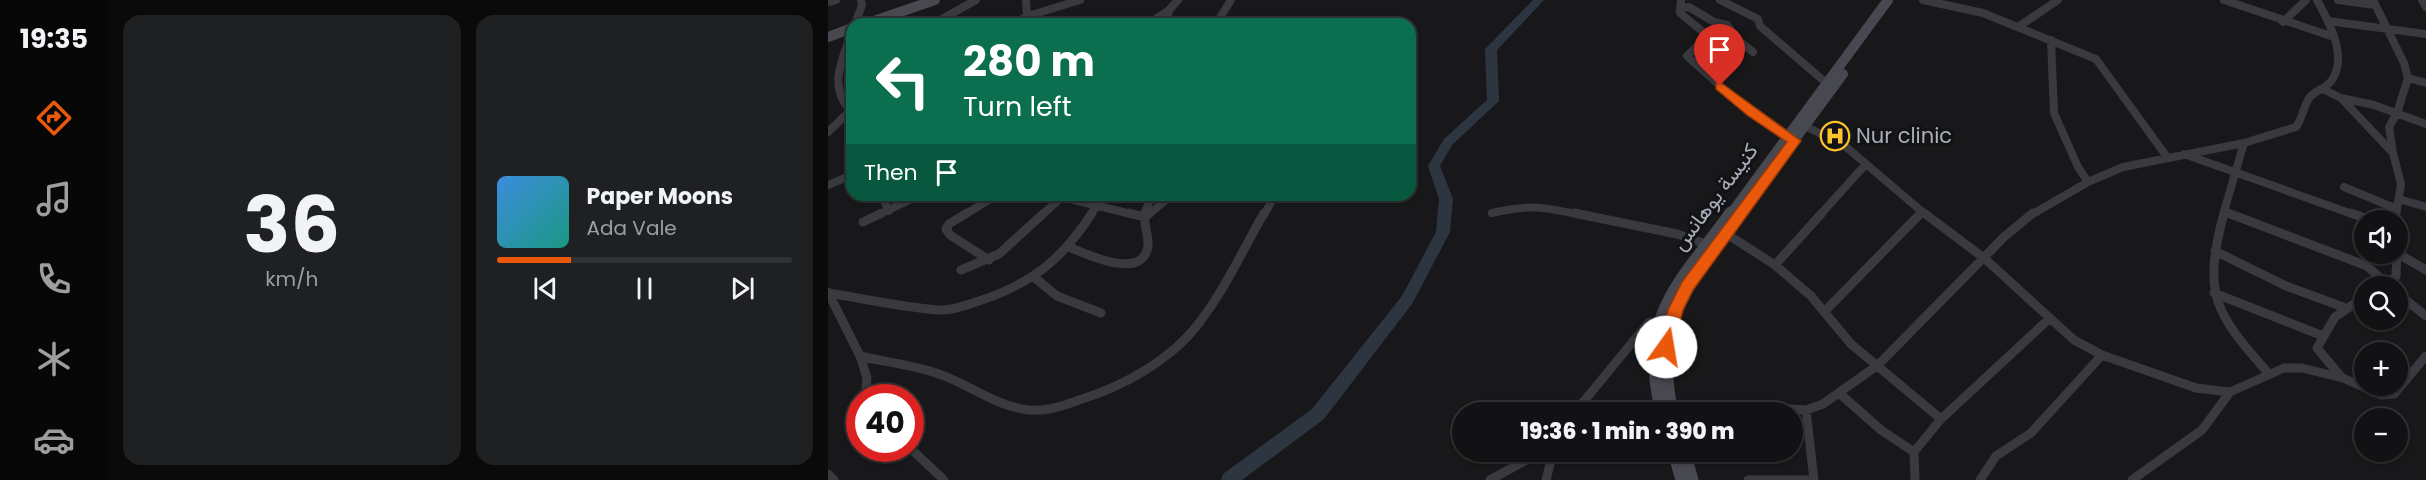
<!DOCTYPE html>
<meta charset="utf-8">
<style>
:root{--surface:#121214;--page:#1f2022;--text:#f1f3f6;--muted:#9c9ea0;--line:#313234;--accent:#ea580c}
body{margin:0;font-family:Poppins,Vazirmatn,sans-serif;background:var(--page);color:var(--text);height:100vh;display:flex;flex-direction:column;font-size:22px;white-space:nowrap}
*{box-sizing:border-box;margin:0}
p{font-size:20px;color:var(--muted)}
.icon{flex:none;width:33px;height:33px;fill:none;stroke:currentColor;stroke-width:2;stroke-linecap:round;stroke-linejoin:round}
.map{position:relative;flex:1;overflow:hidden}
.details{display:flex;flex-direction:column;gap:15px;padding:15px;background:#0a0a0b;width:720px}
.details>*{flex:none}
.banner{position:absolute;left:18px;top:18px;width:570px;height:183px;border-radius:18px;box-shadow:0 2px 4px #0004,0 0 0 2px var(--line);background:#0b6e4f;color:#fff;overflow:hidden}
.controls{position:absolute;left:1526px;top:210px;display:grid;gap:12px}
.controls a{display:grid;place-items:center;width:54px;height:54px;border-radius:50%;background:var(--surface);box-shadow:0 2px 4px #0004,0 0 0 2px var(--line);font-size:30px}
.speed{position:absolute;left:18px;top:384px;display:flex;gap:12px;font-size:30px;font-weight:700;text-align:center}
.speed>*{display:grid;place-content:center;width:78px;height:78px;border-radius:50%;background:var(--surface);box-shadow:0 2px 4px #0004,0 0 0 2px var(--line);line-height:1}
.speed .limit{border:9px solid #d22;background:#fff;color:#111}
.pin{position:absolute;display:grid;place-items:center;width:51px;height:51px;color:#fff;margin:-62px -26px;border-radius:50% 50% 50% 0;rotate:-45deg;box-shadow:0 0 6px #0007}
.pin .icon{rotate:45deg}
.me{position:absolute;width:66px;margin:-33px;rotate:13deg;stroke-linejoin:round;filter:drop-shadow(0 0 4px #0008)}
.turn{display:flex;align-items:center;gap:21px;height:126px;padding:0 18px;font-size:27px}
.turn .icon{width:78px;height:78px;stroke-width:2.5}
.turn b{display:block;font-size:42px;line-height:51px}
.then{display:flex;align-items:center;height:57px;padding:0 18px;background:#0003;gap:12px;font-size:22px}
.details .card{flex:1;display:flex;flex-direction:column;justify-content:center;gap:9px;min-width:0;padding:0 21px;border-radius:18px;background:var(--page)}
.details .dial{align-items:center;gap:0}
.dial b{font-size:78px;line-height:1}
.song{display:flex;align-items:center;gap:18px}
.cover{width:72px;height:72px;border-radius:9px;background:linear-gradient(135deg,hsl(210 70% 55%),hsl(170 70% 35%))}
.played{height:6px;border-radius:3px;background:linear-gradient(90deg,var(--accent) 25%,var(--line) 25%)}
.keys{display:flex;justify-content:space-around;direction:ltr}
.details .tiles{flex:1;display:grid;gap:15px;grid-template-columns:repeat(2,1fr)}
.trip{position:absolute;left:624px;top:402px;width:351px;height:60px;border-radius:30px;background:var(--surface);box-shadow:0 2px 4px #0004,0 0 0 2px var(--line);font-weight:800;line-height:60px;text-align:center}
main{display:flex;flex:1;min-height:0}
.menu{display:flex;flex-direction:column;width:108px;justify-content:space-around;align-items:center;background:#070708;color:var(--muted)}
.menu .icon{width:42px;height:42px}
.menu .current{color:var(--accent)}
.menu b{font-size:27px;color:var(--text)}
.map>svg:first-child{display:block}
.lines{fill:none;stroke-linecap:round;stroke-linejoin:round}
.river{fill:#2d3640;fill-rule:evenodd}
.street-far1{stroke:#393940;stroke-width:8}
.street{stroke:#393940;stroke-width:9}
.secondary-far1{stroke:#474850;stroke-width:10}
.secondary{stroke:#474850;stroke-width:13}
.route{fill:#ea580c;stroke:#983908;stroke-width:1.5}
.labels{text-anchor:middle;stroke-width:6;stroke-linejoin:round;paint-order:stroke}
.poi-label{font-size:21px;fill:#a9aebb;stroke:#131315;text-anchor:start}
.street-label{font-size:21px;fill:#a9aebb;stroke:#131315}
</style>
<main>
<nav class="menu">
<b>19:35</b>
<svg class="icon current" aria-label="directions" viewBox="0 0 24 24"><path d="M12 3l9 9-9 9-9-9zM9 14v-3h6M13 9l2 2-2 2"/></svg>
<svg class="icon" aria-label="music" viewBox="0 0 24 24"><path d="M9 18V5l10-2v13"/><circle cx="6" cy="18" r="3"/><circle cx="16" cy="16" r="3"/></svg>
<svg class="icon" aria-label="phone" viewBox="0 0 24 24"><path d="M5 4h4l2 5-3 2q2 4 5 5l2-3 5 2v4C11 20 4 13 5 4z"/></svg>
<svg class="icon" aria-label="climate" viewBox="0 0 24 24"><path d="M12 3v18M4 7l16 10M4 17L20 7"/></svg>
<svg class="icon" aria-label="car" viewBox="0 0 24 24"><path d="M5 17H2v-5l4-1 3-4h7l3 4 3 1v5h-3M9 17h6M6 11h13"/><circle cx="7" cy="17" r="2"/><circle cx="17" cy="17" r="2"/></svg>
</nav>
<section class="details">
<div class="tiles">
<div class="card dial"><b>36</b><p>km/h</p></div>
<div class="card">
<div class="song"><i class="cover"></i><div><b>Paper Moons</b><p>Ada Vale</p></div></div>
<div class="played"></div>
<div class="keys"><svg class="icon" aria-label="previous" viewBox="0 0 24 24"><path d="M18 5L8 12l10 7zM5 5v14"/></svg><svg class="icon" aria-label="pause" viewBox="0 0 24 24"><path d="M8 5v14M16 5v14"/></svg><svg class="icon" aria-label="next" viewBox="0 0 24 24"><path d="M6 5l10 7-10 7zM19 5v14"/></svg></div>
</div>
</div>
</section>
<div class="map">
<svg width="1598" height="480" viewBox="0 0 1598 480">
<rect width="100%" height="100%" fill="#18181a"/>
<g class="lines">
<path class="river" d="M705,0H716L669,50L671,101L624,145L612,166L625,199L622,232L584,304L496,419L414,480H393L395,474L484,409L574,296L608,232L611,199L600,166L616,139L659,100L657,49Z"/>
<path class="street-far1" d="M198,0L199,15L213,24
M853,0L852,13L880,36L859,56L908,100L963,138
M892,0L930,19L932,26L1003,87
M1095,0L1155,13L1268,59L1339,157
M1396,0L1506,37
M1510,0L1547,5
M1545,0L1576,63L1580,78
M1594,0L1598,7
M0,2L8,0
M852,8L861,7L886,22L899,25L912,42L925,52
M1500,21L1598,34
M1455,22L1478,0
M27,24L34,5L33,0
M105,24L148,0
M184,24L200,16L252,0
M320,24L341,10
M339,24L341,10L350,0
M388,24L403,0
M1190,27L1230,0
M1223,40L1226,113L1250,167L1260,182
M20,42C11,67 2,91 24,112
M1495,89L1513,98L1546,105L1598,124
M1513,98L1565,153L1573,184L1568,215
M971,123L1017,146L1098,215
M0,132L24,109
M1565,153L1561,127L1569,113L1580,78L1598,83
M1356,154L1527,215
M0,185L24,175
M1516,187L1569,209
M53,195L61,211
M226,195L307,215
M1571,199L1598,207
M1397,212L1404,215
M664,213C702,204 716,207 753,215
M50,215L92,195
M136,215L169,195
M214,215L234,197
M263,215L274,195
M316,215L324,195
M320,215L344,195
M436,215L447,195
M992,215L1038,164
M1091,215L1094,212
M1203,215L1260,182L1295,167L1416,143L1468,127C1475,118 1475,106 1482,97C1488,90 1499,88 1504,80C1520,55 1501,23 1489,0
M1395,215L1416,143"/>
<path class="street" d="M139,213L121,224L118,229L122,235L161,260
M301,213L316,217
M746,213L849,234L883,246
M1096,213L1156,258L1246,340L1274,355L1368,388L1402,392L1456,368H1474L1515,378L1553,395L1566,394L1598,356
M1396,213C1374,295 1387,313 1441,374
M1400,213L1539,266L1561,286
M1523,213L1542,220
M317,217L322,213
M1567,220L1568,213
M35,222L54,213
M894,231L947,265L983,296L1023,344L1113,419
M241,247C260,255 315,281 320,246C321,235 315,225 317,213
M1387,251L1458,286L1515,307
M1569,253L1598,270
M947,265L994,213
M133,270L171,254L216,213
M207,278L229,296L273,313
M1558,286L1568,276L1569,250
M0,292L32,356L39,378L37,398
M1,293C37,299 74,307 110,310C124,311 138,305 151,301C203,284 234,260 264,213
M1386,293L1495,336
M1569,293L1598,316
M997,311L1093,213
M32,356C57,362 84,365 108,373C140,383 166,406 201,410C219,412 237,405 254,399C296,386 344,359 371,323C397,289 415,250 436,213
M1514,378L1489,348L1507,317L1536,297
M1011,393L1053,430L1086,452
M840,407L911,406L978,410L995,404L1050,365L1176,237L1205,213
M978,410L986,480
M747,412L821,322L835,323
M82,448L116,480
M0,474L6,480
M662,480L713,452
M718,480L725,452
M920,480H986
M1087,480L1086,452L1113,419L1221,319
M1152,480L1168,456L1203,433L1274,355
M1304,480L1374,430L1402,392"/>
<path class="secondary-far1" d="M37,24L107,0
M0,37L24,28
M902,215L1060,0
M911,215L1015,74"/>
<path class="secondary" d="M834,412C809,315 852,284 903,213
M844,412C823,321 862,281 913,213
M846,452L854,480
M856,452L864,480"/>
</g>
<path class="route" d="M892,82L973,141L865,290L855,310L846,347L844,352L838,354L833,352L831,347L840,310L854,282L959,142L919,115L888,89V83Z"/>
<defs>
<g id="hospital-ring" transform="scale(1.5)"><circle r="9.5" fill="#131315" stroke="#fec32c" stroke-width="1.5"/><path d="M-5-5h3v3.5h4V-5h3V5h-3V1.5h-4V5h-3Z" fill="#fec32c"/></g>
</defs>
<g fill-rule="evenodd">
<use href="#hospital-ring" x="1007" y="136"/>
</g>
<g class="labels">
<g class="poi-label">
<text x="1028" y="143">Nur clinic</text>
</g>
<g class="street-label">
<text transform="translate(887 197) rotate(-53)" y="7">كنيسة يوهانس</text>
</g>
</g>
</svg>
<div class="controls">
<a><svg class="icon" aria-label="sound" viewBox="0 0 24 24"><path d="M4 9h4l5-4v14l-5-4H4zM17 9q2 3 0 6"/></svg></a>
<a><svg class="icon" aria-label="search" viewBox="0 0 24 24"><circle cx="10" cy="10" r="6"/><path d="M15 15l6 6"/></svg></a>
<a>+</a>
<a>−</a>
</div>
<div class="speed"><div class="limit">40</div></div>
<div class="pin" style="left:892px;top:86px;background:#d93025"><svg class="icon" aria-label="arrive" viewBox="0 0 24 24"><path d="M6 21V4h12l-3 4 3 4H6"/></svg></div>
<svg class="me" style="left:838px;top:347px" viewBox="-20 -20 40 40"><circle r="19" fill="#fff"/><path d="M0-13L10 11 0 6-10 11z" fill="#ea580c"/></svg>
<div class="trip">19:36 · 1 min · 390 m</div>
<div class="banner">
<div class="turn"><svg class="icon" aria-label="left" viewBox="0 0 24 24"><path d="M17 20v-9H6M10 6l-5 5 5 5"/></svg><div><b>280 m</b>Turn left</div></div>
<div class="then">Then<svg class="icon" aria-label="arrive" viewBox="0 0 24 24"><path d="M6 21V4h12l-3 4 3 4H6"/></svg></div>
</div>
</div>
</main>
